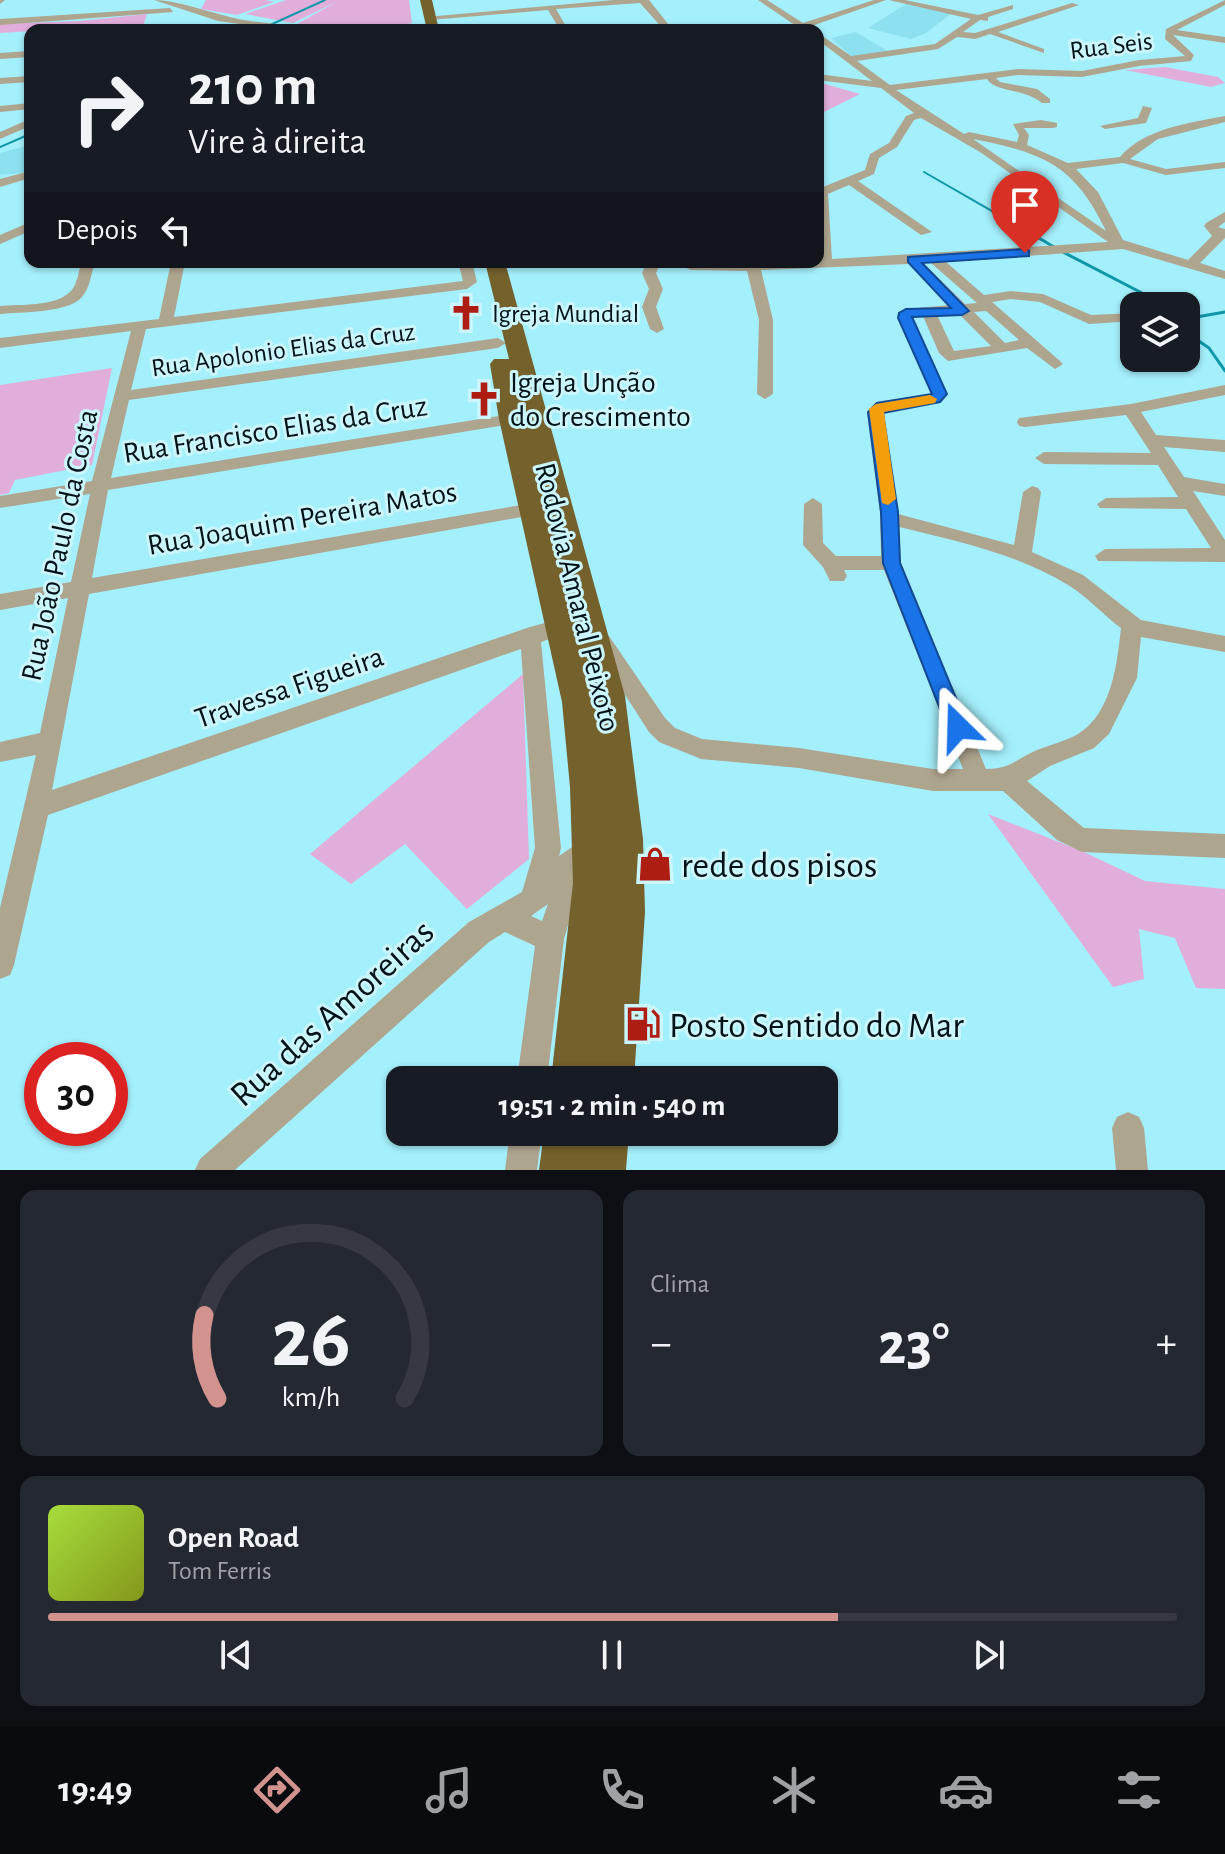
<!DOCTYPE html>
<html lang="pt">
<meta charset="utf-8">
<style>
:root{--surface:#171b24;--page:#242831;--text:#f1f3f6;--muted:#9ea1a6;--line:#363941;--accent:#d2938f}
body{margin:0;font-family:"Alegreya Sans",sans-serif;background:var(--page);color:var(--text);height:100vh;display:flex;flex-direction:column;font-size:30px;white-space:nowrap}
*{box-sizing:border-box;margin:0}
p{font-size:26px;color:var(--muted)}
.icon{flex:none;width:44px;height:44px;fill:none;stroke:currentColor;stroke-width:2;stroke-linecap:round;stroke-linejoin:round}
.map{position:relative;height:1170px;overflow:hidden}
.side{display:flex;flex-direction:column;gap:20px;padding:20px;background:#0d0f14;flex:1}
.side>*{flex:none}
.banner{position:absolute;left:24px;top:24px;width:800px;height:244px;border-radius:16px;box-shadow:0 2px 6px #0004;background:#171b24;color:var(--text);overflow:hidden}
.buttons{position:absolute;left:1120px;top:292px;display:grid;gap:16px}
.buttons a{display:grid;place-items:center;width:80px;height:80px;border-radius:16px;background:var(--surface);box-shadow:0 2px 6px #0004;font-size:40px}
.speed{position:absolute;left:24px;top:1042px;display:flex;gap:16px;font-size:40px;font-weight:700;text-align:center}
.speed>*{display:grid;place-content:center;width:104px;height:104px;border-radius:50%;background:var(--surface);box-shadow:0 2px 6px #0004;line-height:1}
.speed .limit{border:12px solid #d22;background:#fff;color:#111}
.pin{position:absolute;display:grid;place-items:center;width:68px;height:68px;color:#fff;margin:-82px -34px;border-radius:50% 50% 50% 0;rotate:-45deg;box-shadow:0 0 8px #0007}
.pin .icon{rotate:45deg}
.me{position:absolute;width:88px;margin:-44px;rotate:338deg;stroke-linejoin:round;filter:drop-shadow(0 0 6px #0008)}
.turn{display:flex;align-items:center;gap:28px;height:168px;padding:0 32px;font-size:36px}
.turn .icon{width:104px;height:104px;stroke-width:2.5}
.turn b{display:block;font-size:56px;line-height:68px}
.then{display:flex;align-items:center;height:76px;padding:0 32px;background:#0003;gap:16px;font-size:30px}
.big{font-size:60px;font-weight:700;line-height:1.1}
.side .tile{flex:1;display:flex;flex-direction:column;justify-content:center;gap:12px;min-width:0;padding:0 28px;border-radius:16px;background:var(--page)}
.side .dial{align-items:center;gap:0}
.dial svg{height:208px;overflow:visible;fill:none;stroke:var(--line);stroke-width:7;stroke-linecap:round;text-anchor:middle}
.dial text{fill:var(--text);stroke:none}
.song{display:flex;align-items:center;gap:24px}
.cover{width:96px;height:96px;border-radius:12px;background:linear-gradient(135deg,hsl(80 70% 55%),hsl(70 70% 35%))}
.played{height:8px;border-radius:4px;background:linear-gradient(90deg,var(--accent) 70%,var(--line) 70%)}
.keys{display:flex;justify-content:space-around;direction:ltr}
.heat{display:flex;justify-content:space-between;align-items:center;font-size:44px;direction:ltr}
.side .tiles{flex:1;display:grid;gap:20px;grid-template-columns:1fr 1fr}
.tile:last-child{grid-column:span 2}
.trip{position:absolute;left:386px;top:1066px;width:452px;height:80px;border-radius:16px;background:var(--surface);box-shadow:0 2px 6px #0004;font-weight:700;line-height:80px;text-align:center}
.menu{display:flex;height:128px;justify-content:space-around;align-items:center;background:#090b0e;color:var(--muted)}
.menu .icon{width:56px;height:56px}
.menu .on{color:var(--accent)}
.menu b{font-size:36px;color:var(--text)}
.map>svg:first-child{display:block}
.built{fill:#8de0ef}
.green{fill:#e1aedb}
.lines{fill:none;stroke-linecap:round;stroke-linejoin:round}
.stream-far1{stroke:#0f96a8;stroke-width:2}
.stream{stroke:#0f96a8;stroke-width:3}
.minor{fill:#aea58e;fill-rule:evenodd}
.highway{fill:#74612c;fill-rule:evenodd}
.route{fill:#1a73e8;stroke:#114b97;stroke-width:2}
.slow{fill:#f59e0b}
.labels{text-anchor:middle;stroke-width:6;stroke-linejoin:round;paint-order:stroke}
.far-street-label{font-size:26px;fill:#001216;stroke:#ccf6fe}
.far-poi-label{font-size:26px;fill:#001216;stroke:#ccf6fe;text-anchor:start}
.poi-label{font-size:30px;fill:#001216;stroke:#ccf6fe;text-anchor:start}
.street-label{font-size:30px;fill:#001216;stroke:#ccf6fe}
.near-poi-label{font-size:36px;fill:#001216;stroke:#ccf6fe;text-anchor:start}
.near-street-label{font-size:36px;fill:#001216;stroke:#ccf6fe}
</style>
<div class="map">
<svg width="1225" height="1170" viewBox="0 0 1225 1170">
<rect width="100%" height="100%" fill="#a4effc"/>
<path class="built" d="M906,4L952,13L926,33L911,39L868,28Z
M856,32L889,52L852,57L831,38Z
M30,145V172L0,175V153Z"/>
<path class="green" d="M206,0H265L274,2L237,15L201,9Z
M286,0H409L412,23L401,26L297,24L336,2L293,23L245,14Z
M147,14L142,30H113L114,26L0,33V24L80,21Z
M1165,67L1218,77L1225,83L1211,87L1125,70Z
M818,82L860,94L818,115Z
M112,368L92,465L15,480L9,493L0,495V385Z
M523,674L529,859L467,909L405,844L351,884L310,854Z
M988,814L1084,852L1145,881L1225,889V989L1196,988L1175,938L1139,929L1144,979L1113,987Z"/>
<g class="lines">
<path class="stream-far1" d="M259,30L325,0
M0,147L30,134
M924,172L1025,230"/>
<path class="stream" d="M1022,228L1054,247
M1061,251L1167,306
M1186,312L1198,314
M1225,312L1191,318L1189,322L1193,337L1209,348L1225,371"/>
<path class="minor" d="M0,0H5L0,4Z
M154,0C180,0 220,17 250,21C303,29 357,28 410,25L414,28L282,30L218,21Z
M614,0H649L673,30H664L640,3L556,9L568,30H560L548,10L430,20L426,17Z
M758,0H767L803,23L874,0H886L809,27L812,30H802Z
M889,0H905L978,15L1013,5V9L988,17V21L980,20L963,32L975,33L1072,3L1079,5L998,32L1044,49V53L990,34L975,39L957,37L938,49L857,61L890,85L1018,69L1082,71L1139,60L1185,56L1165,39L1166,29L1225,0V5L1177,30L1225,37V43L1173,35L1194,55L1191,61L1139,66L1082,77L1018,75L996,78L1000,82L1037,89L1050,99V103H1042C1024,88 996,93 987,79L896,90L964,134L969,132L1017,142L1019,135L1013,124L1041,120L1057,123V127L1053,128H1024L1029,135L1027,145L1068,163L1120,157C1145,128 1189,123 1225,116V122L1158,139L1130,159L1166,169L1225,162V168L1166,175L1123,163L1076,169L1098,192L1123,240L1188,260L1212,236L1204,226L1206,223L1225,212V222L1218,227L1225,229V238L1200,263L1225,271V279L1123,249L946,262L984,295L1011,291L1043,294L1091,315L1134,313V321L1089,324L1040,302L1011,299L992,302L1060,361L1063,364L1055,369L1027,348L948,361L939,353L923,316L912,317L947,394L941,402L883,413L898,514L1014,545L1023,492L1032,486L1038,488L1041,492L1032,552L1083,575L1141,620L1225,636V652L1141,637L1137,678L1109,734L1094,748L1050,766L1027,781L1084,828L1225,834V858L1082,852L1057,840L1003,791H933L799,768L701,759L659,742L649,732L591,642L595,636L602,634L609,636L665,718L675,728L702,739L799,748L933,769H963L884,570H844L847,576L844,581H830L823,567L803,545L804,504L813,498L822,504L823,543L836,556H881L880,512L867,412L876,402L931,394L898,318L899,313L906,309L950,305L909,264L761,270L773,320V394L765,399L757,394L759,320L747,271L691,270L673,262H818V185L823,187L865,170L870,154L889,143L906,116L914,113L881,88L818,80V74L872,81L818,40V33L851,56L935,44L971,19ZM921,118L980,152L1108,242L832,259L828,194L849,185L921,235L932,232L858,181L874,174L879,158L897,147L914,120ZM973,139C1043,153 1074,164 1106,231ZM923,263H931L977,303L965,304ZM986,311L1019,340L1005,343L974,312ZM958,313L991,346L954,351L937,315ZM899,527C957,541 1018,554 1068,585C1088,597 1103,615 1121,628C1117,664 1112,713 1078,734C1066,741 1050,745 1037,750C1016,759 1011,769 986,769L901,563Z
M170,8L173,12L0,25V19Z
M30,51V57L0,59V53Z
M30,76V82L0,84V78Z
M30,103V109L0,112V106Z
M1143,106L1152,108L1146,123L1105,129L1100,126L1138,118Z
M30,119V126L0,139V132Z
M30,171V178L0,187V179Z
M30,222V231L0,244V235Z
M81,262H95C91,274 90,289 81,298C66,313 21,312 0,314V306C19,304 55,307 70,292C77,286 79,271 81,262Z
M171,262H185L174,317L463,281L458,262H472L477,282L467,289L146,329L131,390L498,338L506,343L498,348L129,400L111,478L511,414L519,419L511,424L108,490L92,578L533,503L542,509L533,515L89,594L52,790L530,627L563,618L570,620L573,626L570,632L541,642L561,848L559,856L575,845L584,848L588,857L564,939L547,1080H517L535,946L505,932L489,942L235,1170H195L200,1159L469,922L522,892L535,848L521,649L48,815L14,965L10,975L0,979V908L36,755L0,762V742L40,733L68,598L0,610V594L71,582L90,494L0,508V496L92,481L131,331L0,348V338L159,319ZM548,904L542,921L531,916Z
M647,262H661L656,273L663,289L656,307L664,329L657,333L650,329L642,307L649,289L642,273Z
M1225,385V395L1141,412L1156,435L1225,440V452L1164,447L1184,477L1225,484V496L1193,491L1225,540V562L1098,561L1095,556L1105,549L1211,548L1186,509L1100,508L1097,504L1106,498L1178,497L1158,465L1044,464L1035,458L1044,452L1151,453L1126,415L1025,427L1019,426L1017,422L1019,418L1131,404Z
M1128,1112L1139,1117L1144,1128L1148,1170H1116L1112,1128L1117,1117Z
M510,1132H542L537,1170H505Z"/>
<path class="highway" d="M420,0H432L439,30H427Z
M485,262H505L625,696L643,839L645,912L634,1080H551L573,883L570,787L562,702L499,419L490,364L494,359H509Z
M544,1132H629L626,1170H539Z"/>
</g>
<path class="route" d="M1025,249L1029,250V256L922,263L969,311L962,315L912,317L947,394L940,402L883,413L898,512L900,563L968,727L965,733L958,736L950,733L947,727L883,563L881,512L868,412L877,403L932,394L898,318L899,313L906,309L951,308L908,262V257Z"/>
<path class="slow" d="M930,395L937,399L935,403L884,412L896,499L888,505L882,503L869,409L876,404Z"/>
<defs>
<g id="church-bare" transform="scale(2.76)"><path d="M-1.2-6h2.4v3.5h3.3v2.4h-3.3V6h-2.4V-.1h-3.3v-2.4h3.3Z" fill="#ad1d11" stroke="#ccf6fe" stroke-width="2.5" paint-order="stroke"/></g>
<g id="shop-bare" transform="scale(2.76)"><path d="M-5-2.5h2.3a2.7 3.5 0 0 1 5.4 0H5L5.5 6h-11ZM-1.5-2.5h3a1.5 2.3 0 0 0-3 0Z" fill="#ad1d11" stroke="#ccf6fe" stroke-width="2.5" paint-order="stroke"/></g>
<g id="fuel-bare" transform="scale(2.76)"><path d="M-5.5-6h7V0h2V4h1.3V-2.5L3-4.5l.8-.8L6-3V5H2.5V1h-1V6h-7ZM-4.2-4.7v3.2H.2V-4.7Z" fill="#ad1d11" stroke="#ccf6fe" stroke-width="2.5" paint-order="stroke"/></g>
</defs>
<g fill-rule="evenodd">
<use href="#church-bare" x="466" y="313"/>
<use href="#church-bare" x="484" y="399"/>
<use href="#shop-bare" x="655" y="864"/>
<use href="#fuel-bare" x="643" y="1024"/>
</g>
<g class="labels">
<g class="far-street-label">
<text transform="translate(1111 45) rotate(-7)" y="9">Rua Seis</text>
<text transform="translate(283 349) rotate(-8)" y="9">Rua Apolonio Elias da Cruz</text>
</g>
<g class="far-poi-label">
<text x="492" y="322">Igreja Mundial</text>
</g>
<g class="poi-label">
<text x="510" y="392">Igreja Unção<tspan x="510" dy="34">do Crescimento</tspan></text>
</g>
<g class="street-label">
<text transform="translate(275 429) rotate(-9)" y="10">Rua Francisco Elias da Cruz</text>
<text transform="translate(302 518) rotate(-10)" y="10">Rua Joaquim Pereira Matos</text>
<text transform="translate(59 545) rotate(-78)" y="10">Rua João Paulo da Costa</text>
<text transform="translate(578 597) rotate(76)" y="10">Rodovia Amaral Peixoto</text>
<text transform="translate(289 687) rotate(-19)" y="10">Travessa Figueira</text>
</g>
<g class="near-poi-label">
<text x="681" y="877">rede dos pisos</text>
<text x="669" y="1037">Posto Sentido do Mar</text>
</g>
<g class="near-street-label">
<text transform="translate(331 1012) rotate(-42)" y="13">Rua das Amoreiras</text>
</g>
</g>
</svg>
<div class="buttons">
<a><svg class="icon" aria-label="layers" viewBox="0 0 24 24"><path d="M12 4l9 5-9 5-9-5zM3 14l9 5 9-5"/></svg></a>
</div>
<div class="speed"><div class="limit">30</div></div>
<div class="pin" style="left:1025px;top:253px;background:#d93025"><svg class="icon" aria-label="arrive" viewBox="0 0 24 24"><path d="M6 21V4h12l-3 4 3 4H6"/></svg></div>
<svg class="me" style="left:958px;top:727px" viewBox="-20 -20 40 40"><path d="M0-17L14 15 0 8-14 15z" fill="#1a73e8" stroke="#fff" stroke-width="4"/></svg>
<div class="trip">19:51 · 2 min · 540 m</div>
<div class="banner">
<div class="turn"><svg class="icon" aria-label="right" viewBox="0 0 24 24"><path d="M7 20v-9h11M14 6l5 5-5 5"/></svg><div><b>210 m</b>Vire à direita</div></div>
<div class="then">Depois<svg class="icon" aria-label="left" viewBox="0 0 24 24"><path d="M17 20v-9H6M10 6l-5 5 5 5"/></svg></div>
</div>
</div>
<section class="side">
<div class="tiles">
<div class="tile dial"><svg viewBox="0 0 100 80">
<path d="M14 69A42 42 0 1 1 86 69"/>
<path d="M14 69A42 42 0 0 1 9 37" stroke="#d2938f"/>
<text x="50" y="56" font-size="32" font-weight="700">26</text>
<text x="50" y="72" font-size="11">km/h</text>
</svg></div>
<div class="tile"><p>Clima</p>
<div class="heat"><a>−</a><b class="big">23°</b><a>+</a></div>
</div>
<div class="tile">
<div class="song"><i class="cover"></i><div><b>Open Road</b><p>Tom Ferris</p></div></div>
<div class="played"></div>
<div class="keys"><svg class="icon" aria-label="previous" viewBox="0 0 24 24"><path d="M18 5L8 12l10 7zM5 5v14"/></svg><svg class="icon" aria-label="pause" viewBox="0 0 24 24"><path d="M8 5v14M16 5v14"/></svg><svg class="icon" aria-label="next" viewBox="0 0 24 24"><path d="M6 5l10 7-10 7zM19 5v14"/></svg></div>
</div>
</div>
</section>
<nav class="menu">
<b>19:49</b>
<svg class="icon on" aria-label="directions" viewBox="0 0 24 24"><path d="M12 3l9 9-9 9-9-9zM9 14v-3h6M13 9l2 2-2 2"/></svg>
<svg class="icon" aria-label="music" viewBox="0 0 24 24"><path d="M9 18V5l10-2v13"/><circle cx="6" cy="18" r="3"/><circle cx="16" cy="16" r="3"/></svg>
<svg class="icon" aria-label="phone" viewBox="0 0 24 24"><path d="M5 4h4l2 5-3 2q2 4 5 5l2-3 5 2v4C11 20 4 13 5 4z"/></svg>
<svg class="icon" aria-label="climate" viewBox="0 0 24 24"><path d="M12 3v18M4 7l16 10M4 17L20 7"/></svg>
<svg class="icon" aria-label="car" viewBox="0 0 24 24"><path d="M5 17H2v-5l4-1 3-4h7l3 4 3 1v5h-3M9 17h6M6 11h13"/><circle cx="7" cy="17" r="2"/><circle cx="17" cy="17" r="2"/></svg>
<svg class="icon" aria-label="filters" viewBox="0 0 24 24"><path d="M4 7h16M4 17h16"/><circle cx="9" cy="7" r="2"/><circle cx="15" cy="17" r="2"/></svg>
</nav>
